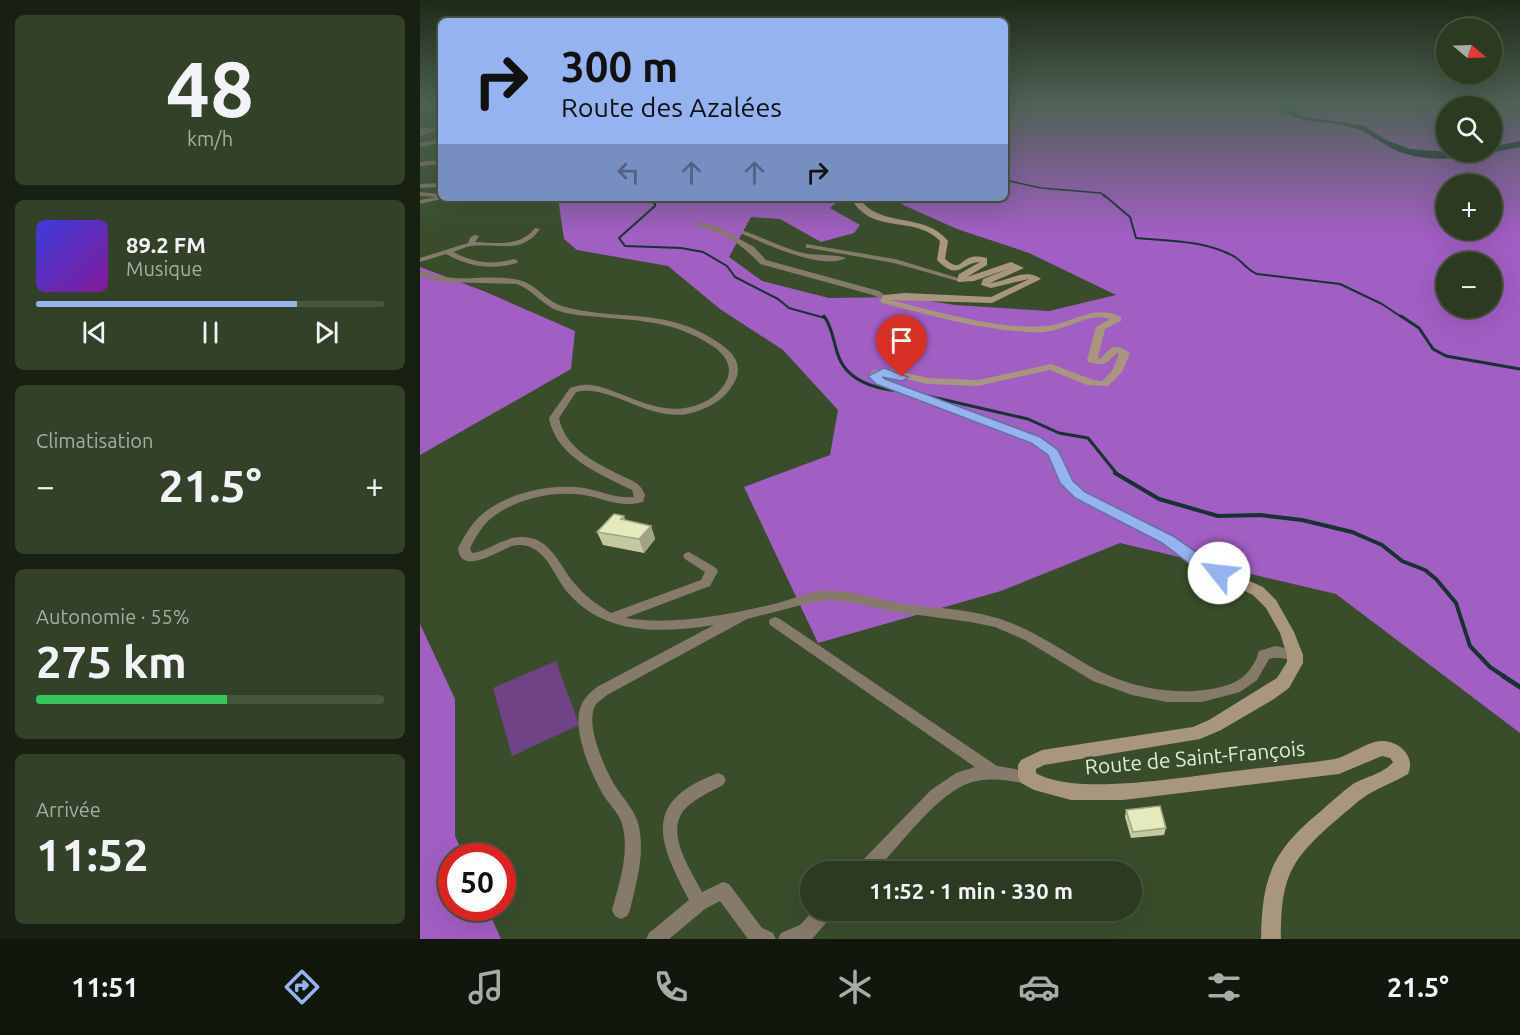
<!DOCTYPE html>
<html lang="fr">
<meta charset="utf-8">
<style>
:root{--surface:#2b3a20;--page:#334129;--text:#f1f3f6;--muted:#a6ada5;--line:#47543e;--accent:#95b2f1}
body{margin:0;font-family:Ubuntu,sans-serif;background:var(--page);color:var(--text);height:100vh;display:flex;flex-direction:column;font-size:22px;white-space:nowrap}
*{box-sizing:border-box;margin:0}
p{font-size:20px;color:var(--muted)}
.icon{flex:none;width:33px;height:33px;fill:none;stroke:currentColor;stroke-width:2;stroke-linecap:round;stroke-linejoin:round}
.map{position:relative;flex:1;overflow:hidden}
.side{display:flex;flex-direction:column;gap:15px;padding:15px;background:#182012;width:420px}
.side>*{flex:none}
.hud{position:absolute;left:18px;top:18px;width:570px;height:183px;border-radius:9px;box-shadow:0 6px 24px #0002,0 0 0 2px var(--line);background:#95b2f1;color:#111;overflow:hidden}
.needle{width:39px;rotate:109deg}
.tools{position:absolute;left:1016px;top:18px;display:grid;gap:12px}
.tools a{display:grid;place-items:center;width:66px;height:66px;border-radius:50%;background:var(--surface);box-shadow:0 6px 24px #0002,0 0 0 2px var(--line);font-size:30px}
.speed{position:absolute;left:18px;top:843px;display:flex;gap:12px;font-size:30px;font-weight:700;text-align:center}
.speed>*{display:grid;place-content:center;width:78px;height:78px;border-radius:50%;background:var(--surface);box-shadow:0 6px 24px #0002,0 0 0 2px var(--line);line-height:1}
.speed .limit{border:9px solid #d22;background:#fff;color:#111}
.pin{position:absolute;display:grid;place-items:center;width:51px;height:51px;color:#fff;margin:-62px -26px;border-radius:50% 50% 50% 0;rotate:-45deg;box-shadow:0 0 6px #0007}
.pin .icon{rotate:45deg}
.me{position:absolute;width:66px;margin:-33px;rotate:299deg;stroke-linejoin:round;filter:drop-shadow(0 0 4px #0008)}
.turn{display:flex;align-items:center;gap:21px;height:126px;padding:0 24px;font-size:27px}
.turn .icon{width:78px;height:78px;stroke-width:2.5}
.turn b{display:block;font-size:42px;line-height:51px}
.lanes{display:flex;align-items:center;height:57px;padding:0 24px;background:#0003;justify-content:center;gap:30px;direction:ltr}
.lanes .off{opacity:.35}
.big{font-size:45px;font-weight:600;line-height:1.1}
.side .widget{flex:1;display:flex;flex-direction:column;justify-content:center;gap:9px;min-width:0;padding:0 21px;border-radius:9px;background:var(--page)}
.side .dial{align-items:center;gap:0}
.dial b{font-size:78px;line-height:1}
.song{display:flex;align-items:center;gap:18px}
.cover{width:72px;height:72px;border-radius:9px;background:linear-gradient(135deg,hsl(240 70% 55%),hsl(290 70% 35%))}
.played{height:6px;border-radius:3px;background:linear-gradient(90deg,var(--accent) 75%,var(--line) 75%)}
.keys{display:flex;justify-content:space-around;direction:ltr}
.heat{display:flex;justify-content:space-between;align-items:center;font-size:33px;direction:ltr}
.charge{height:9px;border-radius:4px;background:linear-gradient(90deg,#34c759 55%,var(--line) 0)}
.trip{position:absolute;left:380px;top:861px;width:342px;height:60px;border-radius:30px;background:var(--surface);box-shadow:0 6px 24px #0002,0 0 0 2px var(--line);font-weight:600;line-height:60px;text-align:center}
.tabs{display:flex;height:96px;justify-content:space-around;align-items:center;background:#11170d;color:var(--muted)}
.tabs .icon{width:42px;height:42px}
.tabs .active{color:var(--accent)}
.tabs b{font-size:27px;color:var(--text)}
main{display:flex;flex:1;min-height:0}
.map>svg:first-child{display:block}
.green{fill:#704387}
.forest{fill:#a15ec3;fill-rule:evenodd}
.lines{fill:none;stroke-linecap:round;stroke-linejoin:round}
.stream-far4{stroke:#183232;stroke-width:1.5}
.stream-far3{stroke:#183232;stroke-width:2}
.stream-far2{stroke:#183232;stroke-width:3}
.stream-far1{stroke:#183232;stroke-width:4}
.stream{stroke:#183232;stroke-width:4.5}
.river{fill:#183232;fill-rule:evenodd}
.minor{fill:#867a6b;fill-rule:evenodd}
.secondary{fill:#a9967e;fill-rule:evenodd}
.wall{fill:#c5c9a2}
.shaded-wall{fill:#a0a484}
.building{fill:#e5eabc;stroke:#a0a484;stroke-width:1.5}
.route{fill:#95b2f1;stroke:#61749d;stroke-width:1.5}
.labels{text-anchor:middle;stroke-width:6;stroke-linejoin:round;paint-order:stroke}
.near-street-label{font-size:21px;fill:#dfecd7;stroke:#394d2b}
</style>
<main>
<section class="side">
<div class="widget dial"><b>48</b><p>km/h</p></div>
<div class="widget">
<div class="song"><i class="cover"></i><div><b>89.2 FM</b><p>Musique</p></div></div>
<div class="played"></div>
<div class="keys"><svg class="icon" aria-label="previous" viewBox="0 0 24 24"><path d="M18 5L8 12l10 7zM5 5v14"/></svg><svg class="icon" aria-label="pause" viewBox="0 0 24 24"><path d="M8 5v14M16 5v14"/></svg><svg class="icon" aria-label="next" viewBox="0 0 24 24"><path d="M6 5l10 7-10 7zM19 5v14"/></svg></div>
</div>
<div class="widget"><p>Climatisation</p>
<div class="heat"><a>−</a><b class="big">21.5°</b><a>+</a></div>
</div>
<div class="widget"><p>Autonomie · 55%</p><b class="big">275 km</b><div class="charge"></div></div>
<div class="widget"><p>Arrivée</p><b class="big">11:52</b></div>
</section>
<div class="map">
<svg width="1100" height="939" viewBox="0 0 1100 939">
<rect width="100%" height="100%" fill="#394d2b"/>
<path class="green" d="M136,661L159,725L92,756L73,688Z"/>
<path class="forest" d="M585,102H1100V733L916,594L700,543L581,591L398,643L324,487L410,455L418,410L363,350L300,309L248,266L157,250L144,239L138,198H422L410,208L440,225L434,233L401,242L360,219L331,217L309,257L342,281L409,298L483,297L535,305L629,311L696,295L609,253L537,229L481,204L497,198H585ZM1026,106H1071V152H1026ZM1026,184H1071V230H1026ZM1026,262H1071V308H1026Z
M0,267L66,292L155,331L151,369L0,455Z
M0,624L35,699V836L44,856H32V908H67L81,939H0Z"/>
<g class="lines">
<path class="stream-far4" d="M738,102H784
M585,180L621,188L681,193L685,197"/>
<path class="stream-far3" d="M684,195L710,217L716,238C748,241 786,240 815,257C823,262 827,270 837,274L920,284L962,304L983,318
M220,198L235,203V206L199,238L205,246L261,248L283,252L307,266L315,277L358,299L369,308L405,318"/>
<path class="stream-far2" d="M404,316C412,327 413,339 417,352C425,380 452,388 478,391
M981,316L999,328L1013,349L1026,356L1100,369
M508,396L608,419L639,433L668,438L697,474"/>
<path class="stream-far1" d="M695,473L739,499L798,516L840,515L882,520L932,532L962,545L982,561L1005,570L1016,579L1036,603L1050,646L1070,667L1085,677"/>
<path class="stream" d="M1083,676L1100,687"/>
<path class="river" d="M850,102H860L882,116L945,126L966,140L990,149L1042,153L1071,152V147L1100,141V147C1063,154 1025,165 986,154C967,149 954,135 937,129C903,118 880,128 850,102Z"/>
<path class="minor" d="M0,128H14L17,130L0,136V132H3H0Z
M21,139V143L0,147V143Z
M21,160V164L0,166V162Z
M21,183V187L0,188V184Z
M0,192L21,194V198H26L0,204V200L16,197L0,196Z
M277,222L296,226L334,247L346,260L459,291L468,298L464,300L453,295L340,264C322,244 301,231 275,225L274,224Z
M115,228L120,229C101,256 78,242 51,246C45,247 39,250 33,252C54,263 72,265 94,259L98,261L97,263C71,270 50,267 26,254L0,262V258L48,243L50,238L54,235L59,236L55,242C76,243 101,247 115,228Z
M320,231H324C344,238 363,248 383,253C395,256 418,254 426,258C402,271 344,243 320,233Z
M386,244L475,259L545,280L541,282L474,263L389,248H386Z
M0,271C12,274 23,278 35,278C56,279 78,275 99,280C117,284 127,303 145,307C204,322 248,306 302,345C316,355 323,368 314,383C305,399 292,406 275,412C232,426 191,383 156,392L139,418C145,448 174,462 200,475C212,481 220,482 225,495L223,502C199,508 187,499 164,495C132,490 93,499 68,521C60,529 55,539 50,548L52,553C69,551 83,537 101,537C131,537 138,564 155,584C165,596 177,605 191,613L281,580L285,572L265,559L263,556L265,553L269,552L296,568L298,571L290,586L205,618C253,626 307,615 354,604C370,600 385,593 402,591C428,589 453,598 478,603C510,608 542,608 573,617C607,626 635,646 666,664C698,683 737,693 775,691C795,689 819,686 831,668C835,663 837,657 839,651L855,646L880,651L882,655L880,659C869,662 860,655 849,659L837,680L820,692L782,702H747L712,695L673,681L605,640L575,627L551,622L476,612L429,602L409,600L389,603L327,619L187,695C184,698 179,701 176,704C164,723 184,767 194,784C203,799 215,809 219,827C225,855 216,884 210,910L207,916L201,919L195,916L192,910C199,884 209,855 203,828C201,815 191,807 184,796C172,776 155,737 159,713C161,701 168,694 177,687L294,625C241,633 186,636 148,593C136,579 130,558 114,549C108,545 100,544 92,546C80,550 40,577 38,548C44,537 50,526 59,517C85,493 130,483 164,488C181,491 196,499 214,497L212,490C180,474 136,457 129,418L150,388C154,387 159,385 163,385C172,384 182,387 190,390C215,399 243,414 270,407C283,404 296,397 304,385C314,370 308,357 294,347C260,324 229,321 189,318C173,316 155,316 139,311C123,306 113,290 97,284L23,282L0,276Z
M355,617L360,619L577,766L612,772L615,777L612,782L607,784C589,780 570,777 552,782C519,791 479,846 455,872H435L437,866L511,790L536,773L555,767L350,625L349,622L350,619Z
M298,773L303,775L306,780L303,785C290,792 274,799 264,810C245,834 271,870 282,892L303,882L309,884L342,928L353,933L356,939H328L300,901L285,909L249,939H226L229,933L269,900C238,841 221,802 298,773Z
M394,910H414L412,916L392,939H358L361,933L380,925Z"/>
<path class="secondary" d="M431,198H439C460,229 504,211 528,241L525,259C541,272 538,261 552,257C556,256 562,257 567,258V265L547,277L591,262L604,268L570,283C587,282 605,267 621,279L572,303L470,300C516,311 578,330 625,326C654,324 671,303 701,317V321L685,329L678,358L680,359C691,347 695,342 710,353L702,372L688,386L667,385L630,370L558,386L507,384L470,375L461,376V377L630,444L639,453L652,481L664,492L752,536L791,564L843,587L856,600L874,632L883,655V663L869,688L854,699L801,730L780,739L624,765L616,769V773C656,797 767,776 815,771C848,767 882,764 915,759C929,756 949,740 962,741C979,741 996,756 988,774C975,782 960,787 947,795C935,803 925,813 914,822C869,861 861,879 861,939H841C842,877 852,851 901,811C911,802 922,792 933,784C945,777 965,773 973,762L970,758L962,756L919,774L703,800H651L614,790L601,783L598,777V765L601,760L622,750L773,727L789,720L857,678L867,662V655L860,633L846,608L833,595L781,570L742,542L656,498L643,486L628,455L622,448L452,381L450,373L455,370L470,369L507,378L558,380L631,364L673,380L682,381L692,371L699,354L697,353C685,365 685,366 668,362L667,360L676,327L690,319C672,313 655,325 638,329C629,332 619,333 610,332C560,330 510,315 462,303L460,301L464,295L485,293L571,297L609,279L571,288L561,285L563,279L591,268L554,281L538,282L537,280L539,274L560,262C540,263 539,282 517,260L520,241C499,218 462,231 440,210C436,207 434,202 431,198Z"/>
</g>
<path class="wall" d="M204,516L205,520L231,526L235,539L224,553L183,545L177,532Z
M706,810L746,828L744,835L711,838L705,817Z"/>
<path class="shaded-wall" d="M231,526L235,539L224,553L219,539Z"/>
<path class="building" d="M194,514L204,516L201,519L231,526L219,539L177,532Z
M740,806L746,828L713,832L706,810Z"/>
<linearGradient id="sky" x2="0" y2="1"><stop stop-color="#1f2a18"/><stop offset="0.44" stop-color="#4e6255"/><stop offset="1" stop-color="#4e6255" stop-opacity="0"/></linearGradient>
<rect width="1100" height="234" fill="url(#sky)"/>
<path class="route" d="M464,368L488,377L482,381L462,377L465,379L620,437L638,450L653,481L665,492L753,536L806,573L804,577L799,578L775,568L742,543L655,498L640,483L628,455L611,443L456,384L448,376Z"/>
<g class="labels">
<g class="near-street-label">
<text transform="translate(775 758) rotate(-5)" y="7">Route de Saint-François</text>
</g>
</g>
</svg>
<div class="tools">
<a><svg class="needle" viewBox="-14 -14 28 28"><path d="M0-13l5 13h-10z" fill="#e53935"/><path d="M0 13l5-13h-10z" fill="#a6ada5"/></svg></a>
<a><svg class="icon" aria-label="search" viewBox="0 0 24 24"><circle cx="10" cy="10" r="6"/><path d="M15 15l6 6"/></svg></a>
<a>+</a>
<a>−</a>
</div>
<div class="speed"><div class="limit">50</div></div>
<div class="pin" style="left:482px;top:377px;background:#d93025"><svg class="icon" aria-label="arrive" viewBox="0 0 24 24"><path d="M6 21V4h12l-3 4 3 4H6"/></svg></div>
<svg class="me" style="left:799px;top:573px" viewBox="-20 -20 40 40"><circle r="19" fill="#fff"/><path d="M0-13L10 11 0 6-10 11z" fill="#95b2f1"/></svg>
<div class="trip">11:52 · 1 min · 330 m</div>
<div class="hud">
<div class="turn"><svg class="icon" aria-label="right" viewBox="0 0 24 24"><path d="M7 20v-9h11M14 6l5 5-5 5"/></svg><div><b>300 m</b>Route des Azalées</div></div>
<div class="lanes"><svg class="icon off" aria-label="left" viewBox="0 0 24 24"><path d="M17 20v-9H6M10 6l-5 5 5 5"/></svg><svg class="icon off" aria-label="ahead" viewBox="0 0 24 24"><path d="M12 20V5M6 11l6-6 6 6"/></svg><svg class="icon off" aria-label="ahead" viewBox="0 0 24 24"><path d="M12 20V5M6 11l6-6 6 6"/></svg><svg class="icon" aria-label="right" viewBox="0 0 24 24"><path d="M7 20v-9h11M14 6l5 5-5 5"/></svg></div>
</div>
</div>
</main>
<nav class="tabs">
<b>11:51</b>
<svg class="icon active" aria-label="directions" viewBox="0 0 24 24"><path d="M12 3l9 9-9 9-9-9zM9 14v-3h6M13 9l2 2-2 2"/></svg>
<svg class="icon" aria-label="music" viewBox="0 0 24 24"><path d="M9 18V5l10-2v13"/><circle cx="6" cy="18" r="3"/><circle cx="16" cy="16" r="3"/></svg>
<svg class="icon" aria-label="phone" viewBox="0 0 24 24"><path d="M5 4h4l2 5-3 2q2 4 5 5l2-3 5 2v4C11 20 4 13 5 4z"/></svg>
<svg class="icon" aria-label="climate" viewBox="0 0 24 24"><path d="M12 3v18M4 7l16 10M4 17L20 7"/></svg>
<svg class="icon" aria-label="car" viewBox="0 0 24 24"><path d="M5 17H2v-5l4-1 3-4h7l3 4 3 1v5h-3M9 17h6M6 11h13"/><circle cx="7" cy="17" r="2"/><circle cx="17" cy="17" r="2"/></svg>
<svg class="icon" aria-label="filters" viewBox="0 0 24 24"><path d="M4 7h16M4 17h16"/><circle cx="9" cy="7" r="2"/><circle cx="15" cy="17" r="2"/></svg>
<b>21.5°</b>
</nav>
